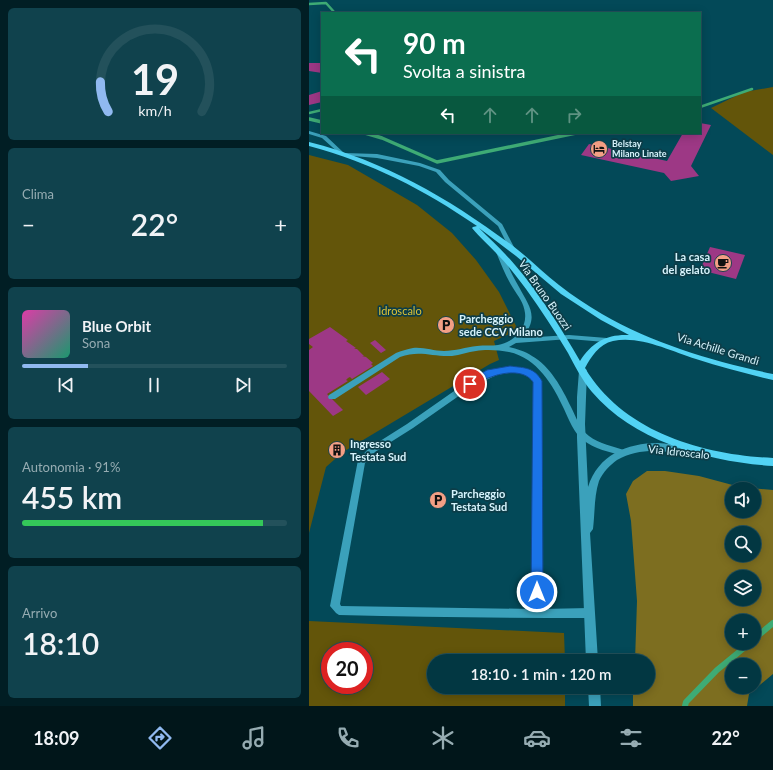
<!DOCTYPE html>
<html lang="it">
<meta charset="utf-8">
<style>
:root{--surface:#023742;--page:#10424d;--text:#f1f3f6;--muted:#96acb2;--line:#23515b;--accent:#90b9f0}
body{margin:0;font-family:Lato,sans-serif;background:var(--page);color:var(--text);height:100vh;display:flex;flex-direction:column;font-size:15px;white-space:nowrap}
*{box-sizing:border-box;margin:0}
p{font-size:13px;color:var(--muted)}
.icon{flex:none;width:22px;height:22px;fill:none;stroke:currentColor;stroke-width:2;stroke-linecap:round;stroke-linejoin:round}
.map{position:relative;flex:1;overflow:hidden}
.panel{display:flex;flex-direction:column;gap:8px;padding:8px;background:#011e24;width:309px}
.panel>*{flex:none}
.top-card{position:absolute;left:12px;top:12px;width:380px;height:122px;border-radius:0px;box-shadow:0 2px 10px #0003,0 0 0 1px var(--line);background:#0b6e4f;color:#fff;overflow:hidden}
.tools{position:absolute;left:416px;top:482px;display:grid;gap:8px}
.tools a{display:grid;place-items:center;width:36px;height:36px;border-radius:50%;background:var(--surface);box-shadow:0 2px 10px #0003,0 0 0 1px var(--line);font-size:20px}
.speed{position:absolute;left:12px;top:642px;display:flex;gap:8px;font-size:20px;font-weight:700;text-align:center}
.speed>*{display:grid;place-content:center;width:52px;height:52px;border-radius:50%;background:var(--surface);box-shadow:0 2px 10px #0003,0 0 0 1px var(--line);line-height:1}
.speed .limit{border:6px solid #d22;background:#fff;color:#111}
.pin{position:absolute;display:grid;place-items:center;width:34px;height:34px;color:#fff;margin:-17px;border:2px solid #fff;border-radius:50%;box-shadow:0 1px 4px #0007}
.me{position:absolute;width:44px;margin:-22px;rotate:0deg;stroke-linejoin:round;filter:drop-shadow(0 0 3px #0008)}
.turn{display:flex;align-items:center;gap:14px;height:84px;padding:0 16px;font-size:18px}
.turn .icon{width:52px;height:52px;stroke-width:2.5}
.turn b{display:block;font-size:28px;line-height:34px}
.lanes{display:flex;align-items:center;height:38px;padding:0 16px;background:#0003;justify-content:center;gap:20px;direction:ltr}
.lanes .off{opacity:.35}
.big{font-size:30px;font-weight:600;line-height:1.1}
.panel .card{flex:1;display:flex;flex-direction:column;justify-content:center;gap:6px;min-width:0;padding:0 14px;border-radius:6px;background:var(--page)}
.panel .dial{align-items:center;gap:0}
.dial svg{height:104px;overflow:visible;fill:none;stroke:var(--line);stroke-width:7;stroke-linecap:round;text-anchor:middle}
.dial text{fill:var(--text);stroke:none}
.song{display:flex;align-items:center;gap:12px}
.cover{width:48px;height:48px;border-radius:6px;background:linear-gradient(135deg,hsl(320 70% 55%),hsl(160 70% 35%))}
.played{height:4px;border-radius:2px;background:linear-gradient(90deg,var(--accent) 25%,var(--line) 25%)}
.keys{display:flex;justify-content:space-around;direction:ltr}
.heat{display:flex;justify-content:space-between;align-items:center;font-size:22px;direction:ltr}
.charge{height:6px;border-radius:3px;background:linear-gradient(90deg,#34c759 91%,var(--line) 0)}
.trip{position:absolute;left:118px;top:654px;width:228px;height:40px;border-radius:20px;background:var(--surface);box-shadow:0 2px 10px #0003,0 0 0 1px var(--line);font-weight:600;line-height:40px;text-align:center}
.dock{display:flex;height:64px;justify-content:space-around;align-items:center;background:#01161a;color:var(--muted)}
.dock .icon{width:28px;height:28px}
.dock .selected{color:var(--accent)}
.dock b{font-size:18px;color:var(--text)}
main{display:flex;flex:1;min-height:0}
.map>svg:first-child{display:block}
.green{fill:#63550a;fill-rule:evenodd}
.forest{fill:#7d6e20;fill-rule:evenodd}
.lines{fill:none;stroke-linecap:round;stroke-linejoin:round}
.stream-far2{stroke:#3eab75;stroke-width:2.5}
.stream-far1{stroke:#3eab75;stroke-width:3.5}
.stream{stroke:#3eab75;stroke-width:6}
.building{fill:#9d3885}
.lane{fill:#3ba1bb;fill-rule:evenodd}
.street{fill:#3ba1bb;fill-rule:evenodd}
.secondary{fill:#52d3f4;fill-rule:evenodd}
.route{fill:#1a73e8;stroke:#114b97}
.labels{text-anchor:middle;stroke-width:3.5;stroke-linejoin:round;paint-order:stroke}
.far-poi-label{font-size:9px;font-weight:bold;fill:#d6f3fc;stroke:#0d3d48;text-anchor:start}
.poi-label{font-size:11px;font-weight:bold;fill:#d6f3fc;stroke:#0d3d48;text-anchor:start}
.street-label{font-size:11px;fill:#d6f3fc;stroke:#0d3d48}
.park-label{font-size:11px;fill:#ddc235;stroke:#0d3d48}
</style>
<main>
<section class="panel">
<div class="card dial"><svg viewBox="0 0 100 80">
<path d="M14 69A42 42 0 1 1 86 69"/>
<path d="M14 69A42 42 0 0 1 8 46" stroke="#90b9f0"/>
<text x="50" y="56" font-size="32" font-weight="700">19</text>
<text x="50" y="72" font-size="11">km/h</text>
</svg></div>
<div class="card"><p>Clima</p>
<div class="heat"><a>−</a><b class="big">22°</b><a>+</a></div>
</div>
<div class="card">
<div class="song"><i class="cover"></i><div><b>Blue Orbit</b><p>Sona</p></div></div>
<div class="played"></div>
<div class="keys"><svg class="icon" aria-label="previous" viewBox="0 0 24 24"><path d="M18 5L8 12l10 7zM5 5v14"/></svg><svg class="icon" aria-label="pause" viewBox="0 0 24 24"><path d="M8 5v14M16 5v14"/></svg><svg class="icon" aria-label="next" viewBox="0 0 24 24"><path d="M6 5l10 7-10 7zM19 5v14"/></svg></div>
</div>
<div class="card"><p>Autonomia · 91%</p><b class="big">455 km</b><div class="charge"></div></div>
<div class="card"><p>Arrivo</p><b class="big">18:10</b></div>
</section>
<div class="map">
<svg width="464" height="706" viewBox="0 0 464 706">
<rect width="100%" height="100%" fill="#034958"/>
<path class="green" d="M464,87V155L402,108L435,92Z
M0,155L39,165L108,205L143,233L167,260L190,292L209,330L185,341L190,360L181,364L34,452L17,467L0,533Z
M0,621L255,633L256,661H125V687H256V706H0ZM21,651H55V685H21Z"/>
<path class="forest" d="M338,471H356L390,476L431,487L464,490V674L440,694L438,706H324V687H339V661H326L328,601L322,521L317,494L324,481ZM423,489H445V511H423ZM423,533H445V555H423ZM423,577H445V599H423ZM423,621H445V643H423ZM423,665H445V687H423Z"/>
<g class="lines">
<path class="stream-far2" d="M0,4L17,3L26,13
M391,107L443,89
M0,113L13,110"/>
<path class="stream-far1" d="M0,119L13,122
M56,133L73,138L128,162L267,133"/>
<path class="stream" d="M445,639L464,623
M376,706L377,702L408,670L441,643"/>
</g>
<path class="building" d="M0,63H13V73L0,71Z
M13,91V102L0,105V95Z
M391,123L402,125L382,166L390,176L362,181L355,173L272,155L280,144L358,161L374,133H391Z
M401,247L436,255L427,279L391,270Z
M21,327L39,340L37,341L47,348L45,349H48L55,356H53L57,357L64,363L62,364L64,366L43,379L41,377L39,378L37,380L39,381L18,394L34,410L24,416L0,391V350L4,347L0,344V339Z
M66,340L77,350L72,353L61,343Z
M73,372L81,379L57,395L49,387Z"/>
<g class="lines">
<path class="lane" d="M0,131L17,136L35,153L68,154L111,163L131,170L140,180L193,224L206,249L205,250H201L189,226L136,182L127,172L110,166L68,158L32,155L13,138L0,134Z
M190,250L193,252C198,264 203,275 210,287C220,306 231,317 213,338L260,335L298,338L299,340L296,342L260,339L207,343L200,347C208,349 216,351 223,356C241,366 253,388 262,407C267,417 271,429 280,436C290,444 305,446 317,451L318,453L317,455L314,456C301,452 285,449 274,440C265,433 260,420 255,409C244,385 228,358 200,352C190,350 177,349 167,351C159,352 151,355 143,356C123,357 111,350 91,357L26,399H20L19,397L20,395L87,353C92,351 98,349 104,348C115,347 124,351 135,351C146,351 157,347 168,346C175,345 183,346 189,345C205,342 218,329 216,313C215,303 209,296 204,288C197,277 192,264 187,252Z
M196,367C212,366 223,367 232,381L233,609L280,608L283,610L285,613L283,616L280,618C197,618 113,617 30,615L27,613L21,606L49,460L60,448L98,424L158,382L174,374ZM206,372C215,373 219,375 224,382L223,609L32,606L31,604L56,463L66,452L104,428L164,386L188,375Z"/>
<path class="street" d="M274,368L277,369L278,371L276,424L279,487C289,455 318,443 349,443C366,444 382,448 398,451L401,452L403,455L401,458L398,459C368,453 336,444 308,460C301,465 294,472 290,481C285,496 286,513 284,529L281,533L289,661H277L268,438V397L270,371L271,369Z
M279,687H291L292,706H280Z"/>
<path class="secondary" d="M0,142C78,162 139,198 204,246C220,258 234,273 250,285C264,296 278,305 293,314C345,344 406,362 464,374V380C438,374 412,367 387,359C362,351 330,335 304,341C290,344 282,357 276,368C314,432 394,455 464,458V466C401,462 325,442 283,392C273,380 266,366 259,353C246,331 232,310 217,289C208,277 199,265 188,254C180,245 170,237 163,228L164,227L168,226C114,189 63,163 0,146ZM170,228L207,256L252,294L292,320L320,335C298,334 283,342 271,361C252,328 231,294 206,265C195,252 182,240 170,228Z"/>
</g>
<path class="route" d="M201,366C216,368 225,367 233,381L234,592L233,596L228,598L224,596L222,592L224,382C216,370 197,372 185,376C176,378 169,385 161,387L156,384L158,381L178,370Z"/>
<defs>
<g id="hotel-disc" transform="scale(0.9)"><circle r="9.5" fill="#f39f85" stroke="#0d3d48"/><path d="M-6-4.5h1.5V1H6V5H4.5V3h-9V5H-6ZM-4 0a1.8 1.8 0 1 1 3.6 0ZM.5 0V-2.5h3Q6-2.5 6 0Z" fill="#111"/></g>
<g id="cafe-disc" transform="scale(0.9)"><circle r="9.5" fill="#f39f85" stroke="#0d3d48"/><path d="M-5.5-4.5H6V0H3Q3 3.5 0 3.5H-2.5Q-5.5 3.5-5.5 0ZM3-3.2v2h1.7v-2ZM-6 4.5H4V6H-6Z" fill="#111"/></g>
<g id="parking-disc" transform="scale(0.9)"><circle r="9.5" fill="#f39f85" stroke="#0d3d48"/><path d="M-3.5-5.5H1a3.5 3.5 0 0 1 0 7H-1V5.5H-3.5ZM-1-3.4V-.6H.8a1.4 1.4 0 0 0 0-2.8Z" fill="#111"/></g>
<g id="building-disc" transform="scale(0.9)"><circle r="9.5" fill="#f39f85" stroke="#0d3d48"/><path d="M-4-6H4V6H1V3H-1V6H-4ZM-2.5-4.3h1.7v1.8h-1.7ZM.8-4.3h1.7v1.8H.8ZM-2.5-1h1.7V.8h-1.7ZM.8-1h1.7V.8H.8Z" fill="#111"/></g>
</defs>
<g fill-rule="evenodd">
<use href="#hotel-disc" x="290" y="149"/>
<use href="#cafe-disc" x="414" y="263"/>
<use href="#parking-disc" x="137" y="325"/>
<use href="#building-disc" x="28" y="450"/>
<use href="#parking-disc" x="129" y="500"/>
</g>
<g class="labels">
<g class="far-poi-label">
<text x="303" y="147">Belstay<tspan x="303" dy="10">Milano Linate</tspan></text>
</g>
<g class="poi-label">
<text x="401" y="261" text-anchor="end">La casa<tspan x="401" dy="13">del gelato</tspan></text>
<text x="150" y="323">Parcheggio<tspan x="150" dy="13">sede CCV Milano</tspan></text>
<text x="41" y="448">Ingresso<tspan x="41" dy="13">Testata Sud</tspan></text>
<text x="142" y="498">Parcheggio<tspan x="142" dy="13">Testata Sud</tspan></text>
</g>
<g class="street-label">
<text transform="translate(236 295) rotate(55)" y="4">Via Bruno Buozzi</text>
<text transform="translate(409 349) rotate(17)" y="4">Via Achille Grandi</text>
<text transform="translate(370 452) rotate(6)" y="4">Via Idroscalo</text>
</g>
<g class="park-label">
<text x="91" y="315">Idroscalo</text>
</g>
</g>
</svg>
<div class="tools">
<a><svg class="icon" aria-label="sound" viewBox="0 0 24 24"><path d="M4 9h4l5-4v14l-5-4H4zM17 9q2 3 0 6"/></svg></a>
<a><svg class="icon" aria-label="search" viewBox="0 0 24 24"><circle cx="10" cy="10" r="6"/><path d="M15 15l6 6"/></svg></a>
<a><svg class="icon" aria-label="layers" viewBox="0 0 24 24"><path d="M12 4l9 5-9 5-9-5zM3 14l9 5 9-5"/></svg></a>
<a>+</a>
<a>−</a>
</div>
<div class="speed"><div class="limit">20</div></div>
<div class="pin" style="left:161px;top:384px;background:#d93025"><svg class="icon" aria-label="arrive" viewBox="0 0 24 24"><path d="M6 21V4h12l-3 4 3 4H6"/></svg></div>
<svg class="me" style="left:228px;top:592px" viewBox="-20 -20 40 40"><circle r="17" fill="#1a73e8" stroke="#fff" stroke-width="3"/><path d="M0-11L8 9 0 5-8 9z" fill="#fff"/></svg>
<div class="trip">18:10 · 1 min · 120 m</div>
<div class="top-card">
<div class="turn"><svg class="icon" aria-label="left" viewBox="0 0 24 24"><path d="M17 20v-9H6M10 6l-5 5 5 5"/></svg><div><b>90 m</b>Svolta a sinistra</div></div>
<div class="lanes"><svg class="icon" aria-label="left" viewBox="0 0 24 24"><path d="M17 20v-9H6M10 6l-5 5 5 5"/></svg><svg class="icon off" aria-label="ahead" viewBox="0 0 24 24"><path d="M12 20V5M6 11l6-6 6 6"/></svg><svg class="icon off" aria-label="ahead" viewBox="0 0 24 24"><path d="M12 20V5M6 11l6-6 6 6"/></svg><svg class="icon off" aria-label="right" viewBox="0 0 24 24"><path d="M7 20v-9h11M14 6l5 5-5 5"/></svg></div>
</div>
</div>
</main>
<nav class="dock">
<b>18:09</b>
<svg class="icon selected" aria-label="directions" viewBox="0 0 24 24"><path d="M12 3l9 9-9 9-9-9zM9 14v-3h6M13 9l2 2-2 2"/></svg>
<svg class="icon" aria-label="music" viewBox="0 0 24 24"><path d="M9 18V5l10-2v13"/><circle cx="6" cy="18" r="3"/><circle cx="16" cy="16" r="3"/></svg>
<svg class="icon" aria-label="phone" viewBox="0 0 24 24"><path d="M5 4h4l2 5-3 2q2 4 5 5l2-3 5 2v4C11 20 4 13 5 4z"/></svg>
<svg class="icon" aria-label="climate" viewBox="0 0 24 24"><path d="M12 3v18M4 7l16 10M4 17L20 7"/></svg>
<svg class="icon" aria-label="car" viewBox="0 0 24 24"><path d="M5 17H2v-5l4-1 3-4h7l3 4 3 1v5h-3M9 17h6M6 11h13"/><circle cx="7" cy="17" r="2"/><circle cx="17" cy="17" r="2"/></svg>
<svg class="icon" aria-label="filters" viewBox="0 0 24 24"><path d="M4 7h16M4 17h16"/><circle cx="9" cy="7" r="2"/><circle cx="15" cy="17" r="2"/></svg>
<b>22°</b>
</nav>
